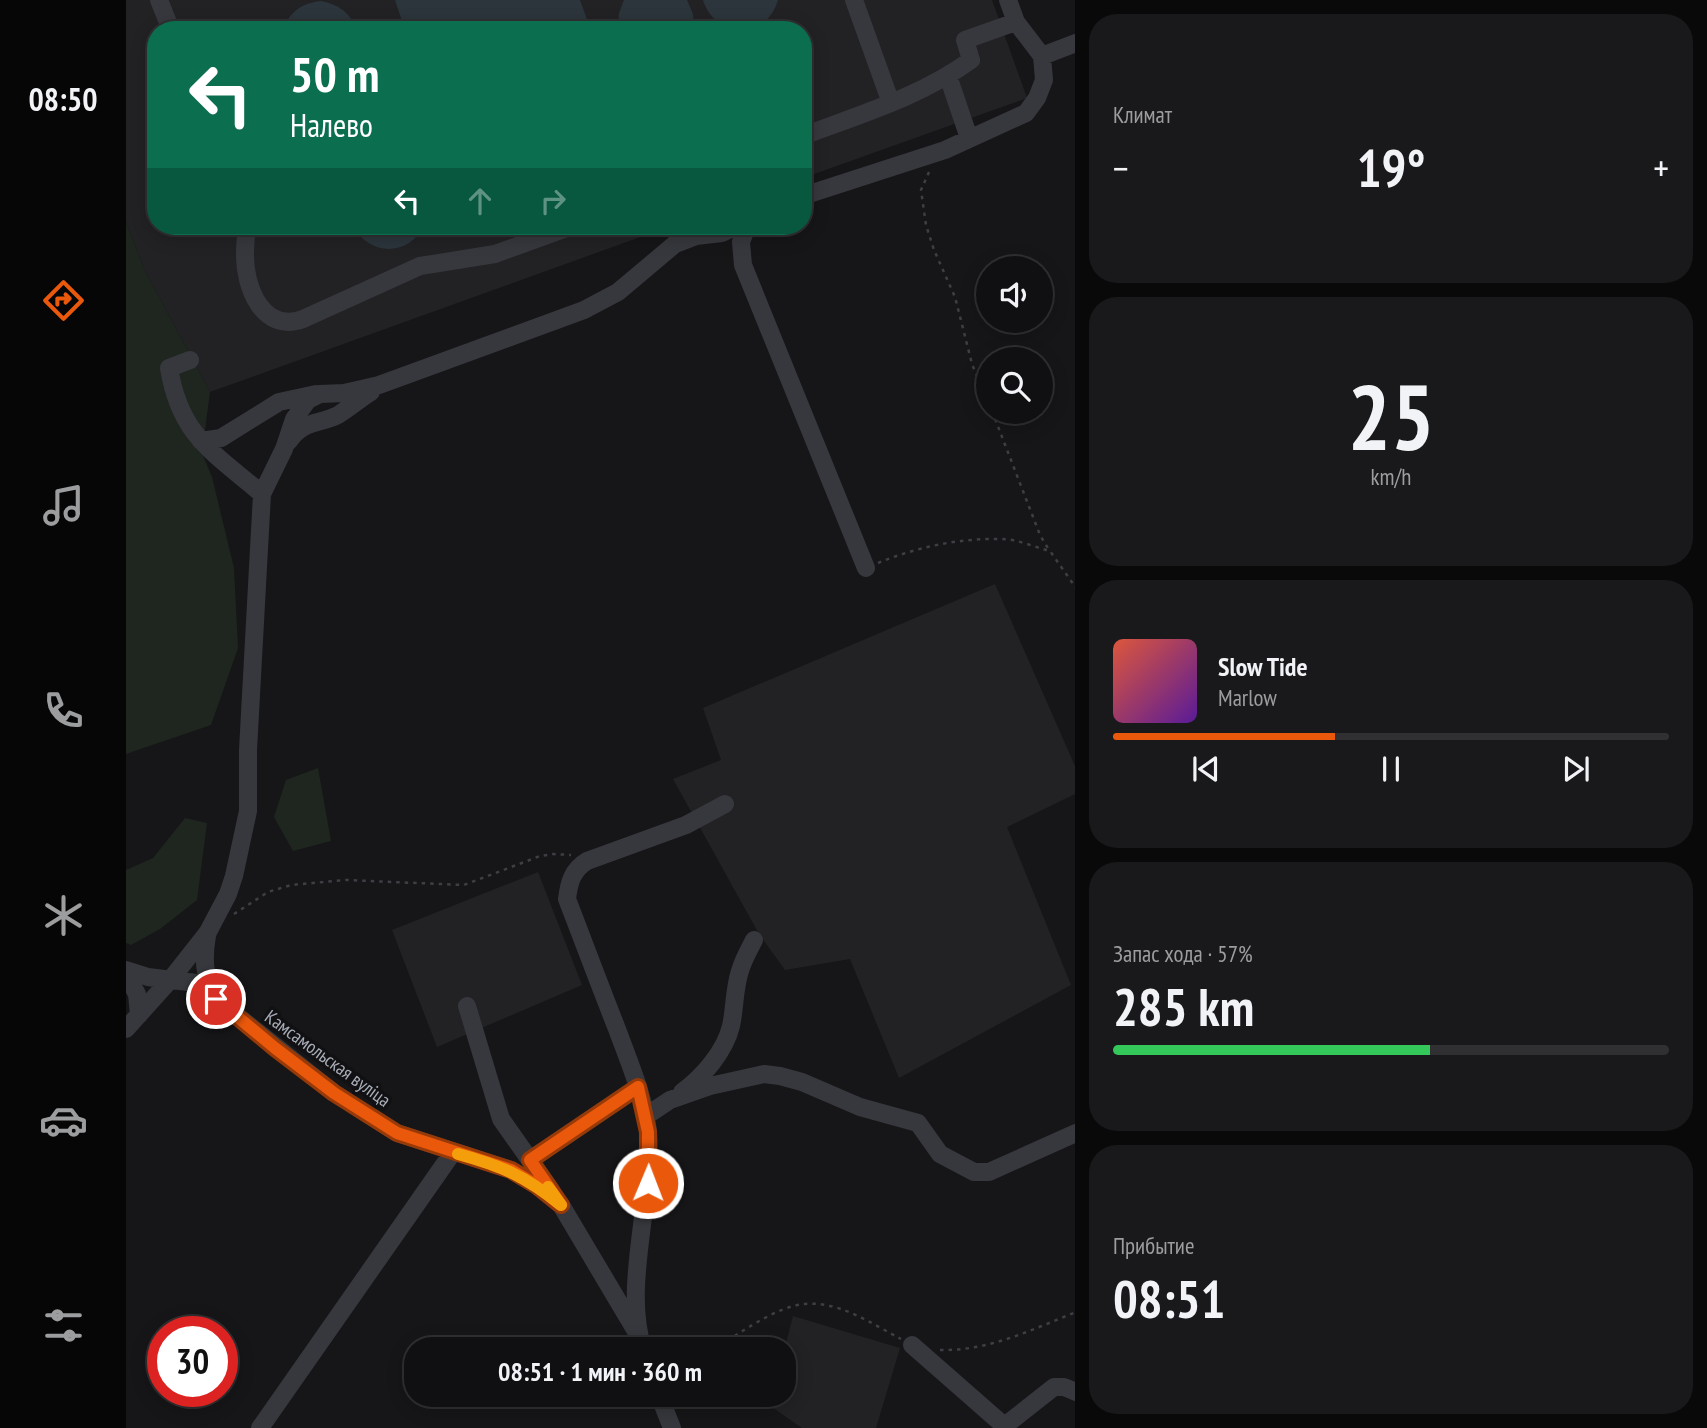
<!DOCTYPE html>
<html lang="ru">
<meta charset="utf-8">
<style>
:root{--surface:#101012;--page:#19191b;--text:#f1f3f6;--muted:#9c9d9f;--line:#303032;--accent:#ea580c}
body{margin:0;font-family:"PT Sans Narrow",sans-serif;background:var(--page);color:var(--text);height:100vh;display:flex;flex-direction:column;font-size:26px;white-space:nowrap}
*{box-sizing:border-box;margin:0}
p{font-size:23px;color:var(--muted)}
.icon{flex:none;width:38px;height:38px;fill:none;stroke:currentColor;stroke-width:2;stroke-linecap:round;stroke-linejoin:round}
.map{position:relative;flex:1;overflow:hidden}
.drawer{display:flex;flex-direction:column;gap:14px;padding:14px;background:#09090a;width:632px}
.drawer>*{flex:none}
.guide{position:absolute;left:21px;top:21px;width:665px;height:214px;border-radius:28px;box-shadow:0 4px 18px #0003,0 0 0 2px var(--line);background:#0b6e4f;color:#fff;overflow:hidden}
.buttons{position:absolute;left:850px;top:256px;display:grid;gap:14px}
.buttons a{display:grid;place-items:center;width:77px;height:77px;border-radius:50%;background:var(--surface);box-shadow:0 4px 18px #0003,0 0 0 2px var(--line);font-size:35px}
.speed{position:absolute;left:21px;top:1316px;display:flex;gap:14px;font-size:35px;font-weight:700;text-align:center}
.speed>*{display:grid;place-content:center;width:91px;height:91px;border-radius:50%;background:var(--surface);box-shadow:0 4px 18px #0003,0 0 0 2px var(--line);line-height:1}
.speed .limit{border:10px solid #d22;background:#fff;color:#111}
.pin{position:absolute;display:grid;place-items:center;width:60px;height:60px;color:#fff;margin:-30px;border:4px solid #fff;border-radius:50%;box-shadow:0 2px 7px #0007}
.me{position:absolute;width:77px;margin:-38px;rotate:1deg;stroke-linejoin:round;filter:drop-shadow(0 0 5px #0008)}
.turn{display:flex;align-items:center;gap:24px;height:147px;padding:0 28px;font-size:32px}
.turn .icon{width:91px;height:91px;stroke-width:2.5}
.turn b{display:block;font-size:49px;line-height:60px}
.lanes{display:flex;align-items:center;height:66px;padding:0 28px;background:#0003;justify-content:center;gap:35px;direction:ltr}
.lanes .off{opacity:.35}
.big{font-size:52px;font-weight:700;line-height:1.1}
.drawer .widget{flex:1;display:flex;flex-direction:column;justify-content:center;gap:10px;min-width:0;padding:0 24px;border-radius:28px;background:var(--page)}
.drawer .dial{align-items:center;gap:0}
.dial b{font-size:91px;line-height:1}
.song{display:flex;align-items:center;gap:21px}
.cover{width:84px;height:84px;border-radius:10px;background:linear-gradient(135deg,hsl(10 70% 55%),hsl(270 70% 35%))}
.played{height:7px;border-radius:4px;background:linear-gradient(90deg,var(--accent) 40%,var(--line) 40%)}
.keys{display:flex;justify-content:space-around;direction:ltr}
.heat{display:flex;justify-content:space-between;align-items:center;font-size:38px;direction:ltr}
.charge{height:10px;border-radius:5px;background:linear-gradient(90deg,#34c759 57%,var(--line) 0)}
.trip{position:absolute;left:278px;top:1337px;width:392px;height:70px;border-radius:28px;background:var(--surface);box-shadow:0 4px 18px #0003,0 0 0 2px var(--line);font-weight:700;line-height:70px;text-align:center}
main{display:flex;flex:1;min-height:0}
.menu{display:flex;flex-direction:column;width:126px;justify-content:space-around;align-items:center;background:#060607;color:var(--muted)}
.menu .icon{width:49px;height:49px}
.menu .on{color:var(--accent)}
.menu b{font-size:32px;color:var(--text)}
.map>svg:first-child{display:block}
.built{fill:#222225}
.green{fill:#1e261f}
.water{fill:#2c353c}
.lines{fill:none;stroke-linecap:round;stroke-linejoin:round}
.path{stroke:#3d3f44;stroke-width:2.5;stroke-dasharray:3.5 5;stroke-linecap:butt}
.minor{stroke:#37383d;stroke-width:18}
.route-casing{stroke:#983908;stroke-width:18}
.route{stroke:#ea580c;stroke-width:12}
.slow{stroke:#f59e0b;stroke-width:12}
.labels{text-anchor:middle;stroke-width:7;stroke-linejoin:round;paint-order:stroke}
.street-label{font-size:19px;fill:#a8adb8;stroke:#111113}
</style>
<main>
<nav class="menu">
<b>08:50</b>
<svg class="icon on" aria-label="directions" viewBox="0 0 24 24"><path d="M12 3l9 9-9 9-9-9zM9 14v-3h6M13 9l2 2-2 2"/></svg>
<svg class="icon" aria-label="music" viewBox="0 0 24 24"><path d="M9 18V5l10-2v13"/><circle cx="6" cy="18" r="3"/><circle cx="16" cy="16" r="3"/></svg>
<svg class="icon" aria-label="phone" viewBox="0 0 24 24"><path d="M5 4h4l2 5-3 2q2 4 5 5l2-3 5 2v4C11 20 4 13 5 4z"/></svg>
<svg class="icon" aria-label="climate" viewBox="0 0 24 24"><path d="M12 3v18M4 7l16 10M4 17L20 7"/></svg>
<svg class="icon" aria-label="car" viewBox="0 0 24 24"><path d="M5 17H2v-5l4-1 3-4h7l3 4 3 1v5h-3M9 17h6M6 11h13"/><circle cx="7" cy="17" r="2"/><circle cx="17" cy="17" r="2"/></svg>
<svg class="icon" aria-label="filters" viewBox="0 0 24 24"><path d="M4 7h16M4 17h16"/><circle cx="9" cy="7" r="2"/><circle cx="15" cy="17" r="2"/></svg>
</nav>
<div class="map">
<svg width="950" height="1428" viewBox="0 0 950 1428">
<rect width="100%" height="100%" fill="#161618"/>
<path class="built" d="M0,0H866L901,98L677,178V30H30V226H545L84,392L18,269L0,222Z
M869,584L949,766V794L881,827L945,985L773,1078L724,959L659,970L633,934L547,779L595,760L577,708Z
M412,872L456,985L311,1047L266,930Z
M667,1316L774,1348L750,1428H676L643,1405L646,1395H658V1351Z"/>
<path class="green" d="M0,222L18,269L84,392L76,453L86,477L108,568L112,648L85,725L0,754Z
M192,768L205,841L167,851L148,817L160,780Z
M59,818L81,823L71,900L34,929L5,945L0,943V870L27,858Z"/>
<path class="water" d="M269,0H454L465,30H279Z
M498,0H561L567,14L568,30H492L493,13Z
M577,0H652C640,41 590,40 577,0Z
M195,1C212,4 225,13 231,30H157C163,12 176,3 195,1Z
M227,226H298C282,257 243,256 227,226Z"/>
<g class="lines">
<path class="path" d="M803,172L795,190L800,225L808,250L829,297L846,364L863,405
M866,411L914,535L923,550
M752,563C791,547 833,538 876,539C891,539 908,547 924,551L950,588
M108,914L142,892L165,885L220,880L338,885L414,856L427,854L445,855
M587,1349C612,1335 650,1306 679,1304C714,1301 746,1324 775,1339
M814,1350C863,1351 905,1330 950,1312"/>
<path class="minor" d="M33,0L45,30
M728,0L765,103
M882,0L890,22L916,56
M822,76L843,138
M677,136C735,114 794,97 845,60L839,40L890,22
M677,196L819,150L900,113L911,98L918,80L916,56L950,43
M121,226C120,235 119,244 119,253C118,287 137,334 177,319L294,266L369,254L446,226
M621,226L615,242L617,265L740,568
M64,360L43,368C54,436 87,452 136,494
M75,441L95,438L153,402L190,394
M163,441C177,420 192,425 212,415C223,408 234,399 245,392
M81,936C77,958 78,977 89,997
M0,970L22,977L70,983L208,1093L271,1133L385,1170L410,1185L435,1205L511,1333
M0,974L11,994L13,1015
M341,1006L375,1119L425,1190
M0,1029L45,979L82,932L102,894L108,876L122,811V750L136,494L158,449L168,419L182,400L194,394L218,393L253,385L458,310L492,292L549,244L570,236L596,233L610,226
M556,1092C577,1077 599,1051 605,1026C609,1008 608,989 614,971C617,960 623,950 628,940
M520,1116L544,1100L584,1086L638,1074L654,1076L676,1082L734,1107L792,1123L814,1154L848,1172H863L950,1133
M404,1160L512,1087
M786,1345L875,1423L881,1424L928,1387H938L950,1392
M517,1349C496,1285 528,1200 522,1131C518,1096 503,1062 491,1029C474,986 458,943 441,899C443,883 446,870 461,861L560,825L599,804
M533,1395L546,1428
M134,1428L327,1152"/>
</g>
<g class="lines">
<g class="route-casing">
<path id="route" d="M90,999L149,1048L208,1093L271,1133L385,1170L410,1185L435,1205L404,1160L512,1087L522,1132V1183"/>
</g>
<use href="#route" class="route"/>
<path class="slow" d="M332,1154C376,1166 399,1176 435,1205L422,1187"/>
</g>
<g class="labels">
<g class="street-label">
<text transform="translate(202 1058) rotate(36)" y="7">Камсамольская вуліца</text>
</g>
</g>
</svg>
<div class="buttons">
<a><svg class="icon" aria-label="sound" viewBox="0 0 24 24"><path d="M4 9h4l5-4v14l-5-4H4zM17 9q2 3 0 6"/></svg></a>
<a><svg class="icon" aria-label="search" viewBox="0 0 24 24"><circle cx="10" cy="10" r="6"/><path d="M15 15l6 6"/></svg></a>
</div>
<div class="speed"><div class="limit">30</div></div>
<div class="pin" style="left:90px;top:999px;background:#d93025"><svg class="icon" aria-label="arrive" viewBox="0 0 24 24"><path d="M6 21V4h12l-3 4 3 4H6"/></svg></div>
<svg class="me" style="left:522px;top:1183px" viewBox="-20 -20 40 40"><circle r="17" fill="#ea580c" stroke="#fff" stroke-width="3"/><path d="M0-11L8 9 0 5-8 9z" fill="#fff"/></svg>
<div class="trip">08:51 · 1 мин · 360 m</div>
<div class="guide">
<div class="turn"><svg class="icon" aria-label="left" viewBox="0 0 24 24"><path d="M17 20v-9H6M10 6l-5 5 5 5"/></svg><div><b>50 m</b>Налево</div></div>
<div class="lanes"><svg class="icon" aria-label="left" viewBox="0 0 24 24"><path d="M17 20v-9H6M10 6l-5 5 5 5"/></svg><svg class="icon off" aria-label="ahead" viewBox="0 0 24 24"><path d="M12 20V5M6 11l6-6 6 6"/></svg><svg class="icon off" aria-label="right" viewBox="0 0 24 24"><path d="M7 20v-9h11M14 6l5 5-5 5"/></svg></div>
</div>
</div>
<section class="drawer">
<div class="widget"><p>Климат</p>
<div class="heat"><a>−</a><b class="big">19°</b><a>+</a></div>
</div>
<div class="widget dial"><b>25</b><p>km/h</p></div>
<div class="widget">
<div class="song"><i class="cover"></i><div><b>Slow Tide</b><p>Marlow</p></div></div>
<div class="played"></div>
<div class="keys"><svg class="icon" aria-label="previous" viewBox="0 0 24 24"><path d="M18 5L8 12l10 7zM5 5v14"/></svg><svg class="icon" aria-label="pause" viewBox="0 0 24 24"><path d="M8 5v14M16 5v14"/></svg><svg class="icon" aria-label="next" viewBox="0 0 24 24"><path d="M6 5l10 7-10 7zM19 5v14"/></svg></div>
</div>
<div class="widget"><p>Запас хода · 57%</p><b class="big">285 km</b><div class="charge"></div></div>
<div class="widget"><p>Прибытие</p><b class="big">08:51</b></div>
</section>
</main>
